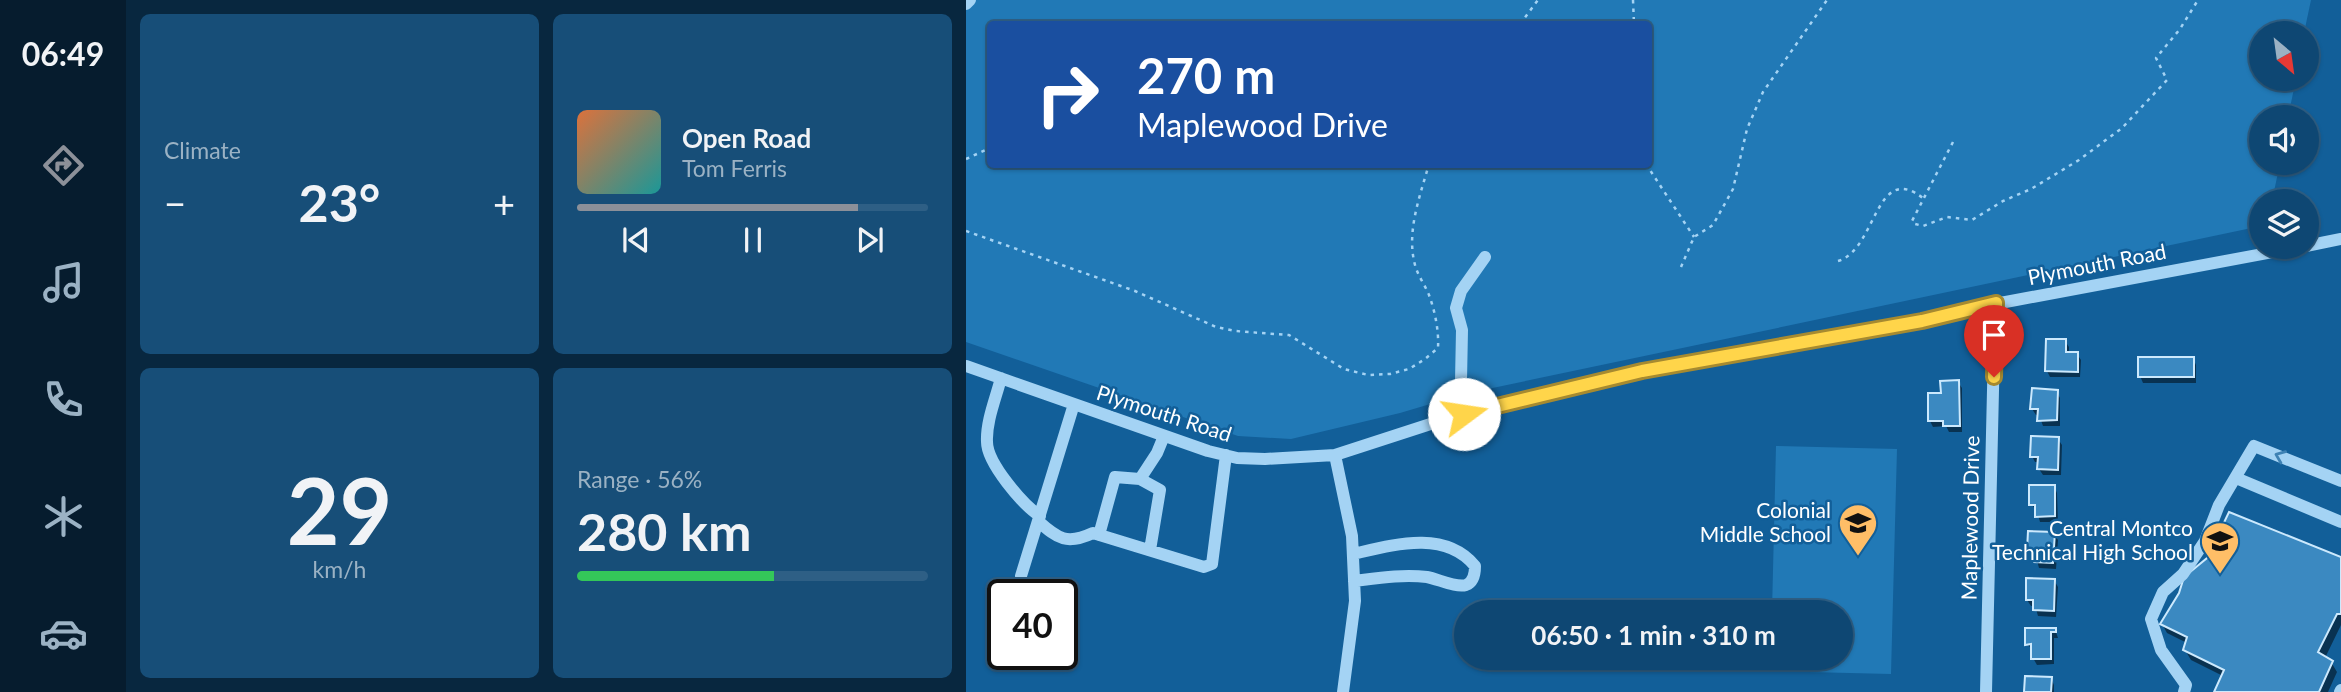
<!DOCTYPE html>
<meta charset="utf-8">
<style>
:root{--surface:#0e4773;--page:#174e78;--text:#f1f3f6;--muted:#9bb2c4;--line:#2e5f85;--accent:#8c9099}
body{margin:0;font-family:Lato,sans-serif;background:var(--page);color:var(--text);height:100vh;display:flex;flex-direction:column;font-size:26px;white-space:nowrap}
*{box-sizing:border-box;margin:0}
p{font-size:23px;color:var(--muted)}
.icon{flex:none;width:38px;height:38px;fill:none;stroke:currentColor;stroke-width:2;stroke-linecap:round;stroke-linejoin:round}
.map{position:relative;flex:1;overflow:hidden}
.sheet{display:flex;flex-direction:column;gap:14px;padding:14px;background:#08273f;width:840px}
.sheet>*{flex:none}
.banner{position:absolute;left:21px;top:21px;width:665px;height:147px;border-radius:7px;box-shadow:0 2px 5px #0004,0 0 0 2px var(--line);background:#1a4fa0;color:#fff;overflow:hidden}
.needle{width:46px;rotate:151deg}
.controls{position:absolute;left:1283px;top:21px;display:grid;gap:14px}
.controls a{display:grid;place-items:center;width:70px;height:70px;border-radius:50%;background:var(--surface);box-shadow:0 2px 5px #0004,0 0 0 2px var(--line);font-size:35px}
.speed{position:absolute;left:21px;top:579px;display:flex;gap:14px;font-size:35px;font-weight:700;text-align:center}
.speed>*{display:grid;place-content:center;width:91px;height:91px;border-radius:50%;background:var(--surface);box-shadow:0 2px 5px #0004,0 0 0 2px var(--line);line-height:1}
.speed .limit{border:4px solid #111;border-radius:10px;background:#fff;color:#111}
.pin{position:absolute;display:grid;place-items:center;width:60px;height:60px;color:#fff;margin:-72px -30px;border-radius:50% 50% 50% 0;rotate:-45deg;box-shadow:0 0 7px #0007}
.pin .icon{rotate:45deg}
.me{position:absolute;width:77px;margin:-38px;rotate:76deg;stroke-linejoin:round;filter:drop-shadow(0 0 5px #0008)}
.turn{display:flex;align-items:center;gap:24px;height:147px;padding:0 35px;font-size:32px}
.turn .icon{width:91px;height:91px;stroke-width:2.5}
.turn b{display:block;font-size:49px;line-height:60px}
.big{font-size:52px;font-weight:700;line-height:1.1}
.sheet .tile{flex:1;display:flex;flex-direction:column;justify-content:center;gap:10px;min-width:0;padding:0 24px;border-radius:10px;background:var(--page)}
.sheet .dial{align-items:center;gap:0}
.dial b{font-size:91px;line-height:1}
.song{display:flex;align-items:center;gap:21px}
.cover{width:84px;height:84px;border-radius:10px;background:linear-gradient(135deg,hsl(20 70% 55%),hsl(180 70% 35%))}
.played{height:7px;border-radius:4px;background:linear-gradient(90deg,var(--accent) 80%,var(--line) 80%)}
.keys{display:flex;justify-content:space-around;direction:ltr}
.heat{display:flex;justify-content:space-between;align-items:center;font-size:38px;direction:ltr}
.charge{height:10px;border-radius:5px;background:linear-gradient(90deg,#34c759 56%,var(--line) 0)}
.sheet .tiles{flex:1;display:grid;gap:14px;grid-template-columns:repeat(2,1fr)}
.trip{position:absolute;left:488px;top:600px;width:399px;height:70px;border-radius:35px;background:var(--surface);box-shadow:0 2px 5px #0004,0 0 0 2px var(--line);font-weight:700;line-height:70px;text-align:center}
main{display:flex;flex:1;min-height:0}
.dock{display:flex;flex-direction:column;width:126px;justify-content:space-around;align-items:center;background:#061c2e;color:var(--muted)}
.dock .icon{width:49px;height:49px}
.dock .current{color:var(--accent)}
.dock b{font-size:32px;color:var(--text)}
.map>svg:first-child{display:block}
.green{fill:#2179b6;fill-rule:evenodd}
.shadow{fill:#0007}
.building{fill:#3b89c1;stroke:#cce9fd;stroke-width:2}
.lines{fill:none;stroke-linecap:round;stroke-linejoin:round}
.path{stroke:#a4d3f4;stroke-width:2.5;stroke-dasharray:3.5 5;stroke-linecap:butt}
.minor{stroke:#a4d3f4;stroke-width:12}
.oneway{stroke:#3e82b4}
.route-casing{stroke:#a68a30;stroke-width:18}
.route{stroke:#ffd54a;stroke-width:12}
.labels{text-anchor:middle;stroke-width:5;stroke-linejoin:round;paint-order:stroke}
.street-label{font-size:21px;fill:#fff;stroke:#125f99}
.poi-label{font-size:21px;fill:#fff;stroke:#125f99;text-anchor:end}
</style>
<main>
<nav class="dock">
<b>06:49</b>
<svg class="icon current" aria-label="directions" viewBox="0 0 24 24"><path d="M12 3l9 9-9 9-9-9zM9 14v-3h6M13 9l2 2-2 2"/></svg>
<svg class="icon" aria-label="music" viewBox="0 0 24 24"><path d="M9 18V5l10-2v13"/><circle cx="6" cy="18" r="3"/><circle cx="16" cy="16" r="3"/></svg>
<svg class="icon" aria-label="phone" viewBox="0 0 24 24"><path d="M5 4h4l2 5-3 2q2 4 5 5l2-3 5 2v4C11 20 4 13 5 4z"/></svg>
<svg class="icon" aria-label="climate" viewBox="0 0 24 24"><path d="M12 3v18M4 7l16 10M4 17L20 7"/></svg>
<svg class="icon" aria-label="car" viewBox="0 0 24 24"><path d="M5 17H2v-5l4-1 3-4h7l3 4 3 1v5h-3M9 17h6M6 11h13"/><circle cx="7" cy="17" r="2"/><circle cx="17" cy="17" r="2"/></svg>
</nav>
<section class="sheet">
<div class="tiles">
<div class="tile"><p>Climate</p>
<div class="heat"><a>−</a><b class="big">23°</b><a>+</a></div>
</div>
<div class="tile">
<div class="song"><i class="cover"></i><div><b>Open Road</b><p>Tom Ferris</p></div></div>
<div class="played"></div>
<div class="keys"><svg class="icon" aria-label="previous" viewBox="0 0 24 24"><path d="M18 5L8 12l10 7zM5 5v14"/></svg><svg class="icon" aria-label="pause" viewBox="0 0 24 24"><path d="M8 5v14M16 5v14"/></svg><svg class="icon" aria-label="next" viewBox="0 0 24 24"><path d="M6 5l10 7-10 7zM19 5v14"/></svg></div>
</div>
<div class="tile dial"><b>29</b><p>km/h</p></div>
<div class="tile"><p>Range · 56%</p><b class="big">280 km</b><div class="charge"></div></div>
</div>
</section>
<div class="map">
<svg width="1375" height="692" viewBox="0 0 1375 692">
<rect width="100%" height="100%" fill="#125f99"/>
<path class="green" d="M0,0H1345L1338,33H1295V79H1330L1322,117H1295V163H1314L1306,201H1295V226L498,394L434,413L325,439L272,436L0,342ZM24,24H682V164H24Z
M810,446L931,449L925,674L804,671V658H875V612H806Z"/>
<path class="shadow" d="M1099,341L1103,347V354H1111L1115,360L1114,377H1084L1081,371Z
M1227,358L1230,365V383H1177L1174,376Z
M992,382L996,388V432H983L980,426L967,427L964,421L976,395Z
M1091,392L1094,398V426H1077L1073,415H1070L1066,409Z
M1092,439L1096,445L1095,475H1077L1073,469V462H1069L1066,456Z
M1088,486L1091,493L1092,522H1074L1071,511L1065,504Z
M1264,514L1375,559V625L1359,658L1365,662L1371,672L1362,692H1250L1257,676L1225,660L1219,650L1221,643L1201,633L1196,624L1242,560Z
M1088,534L1092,540L1090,569L1073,568L1070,557H1066L1063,551Z
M1088,580L1092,587L1090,617L1072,616L1069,606H1065L1061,600Z
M1089,629L1092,638H1088V664L1071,665L1067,658V650L1061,644Z
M1085,678L1088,685V692H1060Z"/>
<path class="building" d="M1080,339H1100V352H1112V372L1079,371Z
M1172,357H1228V377H1172Z
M993,380L994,426H977V421H962V393H975L974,381Z
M1066,388L1092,390L1091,420L1071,421L1072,409H1064Z
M1065,436L1093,437L1092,470L1071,469L1072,457H1064Z
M1063,485H1089V516L1069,517V505H1063Z
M1263,512L1375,557V614H1371L1352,652L1367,661L1353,692H1248L1258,670L1217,650L1221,637L1194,624L1213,593L1218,577L1241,558Z
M1062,531L1089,532L1087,563L1068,562V552L1061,551Z
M1060,578L1089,579L1088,611L1067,610V600H1060Z
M1059,628H1090V632H1085V659H1065V644L1059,645Z
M1059,676L1086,677L1085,692H1058Z"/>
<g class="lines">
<path class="path" d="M667,0L668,24
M554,24L572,0
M987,142L946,221L949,224L957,226L981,217L1006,220L1037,201L1065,189L1113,160L1156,128L1201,80L1190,58L1214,29L1232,0
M0,159L24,148
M680,164L728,237
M0,231L169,291L250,327L269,331L323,335L378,369L402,375L424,374L443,369L459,359L472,348C473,331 469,311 463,295C459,285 452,276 449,265C440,232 454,196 463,164
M872,261C911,250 909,159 958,199
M715,267L728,237L747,225L767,189L781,129L797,92L861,0"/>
<path class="minor" d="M0,4L4,0
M1340,246L1375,239
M0,366L242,451L271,458L299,459L369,455L483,418L676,371L956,321L1029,304L1334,247
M35,378C30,398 20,421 21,442C21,463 57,505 74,516
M498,414L495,381L496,330L490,308L495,291L519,257
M369,455L386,536L389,601L377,692
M1270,478L1375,522
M72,521C92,539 101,545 127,533L238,567L246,564L260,455
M133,535L149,477L174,479
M184,550L194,490L174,479L191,453L198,436
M387,554C426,545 479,529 509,566C509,574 508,582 500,585C490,588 472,579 461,577C437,574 412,578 388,581
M55,576L108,404
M1020,692L1029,304
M1218,692L1220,685L1195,650L1185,619L1197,592L1217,574L1239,541L1253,505L1288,446L1375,481
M1374,692L1375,690"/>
</g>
<defs><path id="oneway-chevron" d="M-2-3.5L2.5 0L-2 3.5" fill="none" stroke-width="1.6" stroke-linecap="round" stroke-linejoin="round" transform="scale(1.75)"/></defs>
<use class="oneway" href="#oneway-chevron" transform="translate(1314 456) rotate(-158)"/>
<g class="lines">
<g class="route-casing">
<path id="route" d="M498,414L676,371L956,321L1030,303L1028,377"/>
</g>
<use href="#route" class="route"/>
</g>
<defs>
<g id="school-pin" transform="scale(2.0125)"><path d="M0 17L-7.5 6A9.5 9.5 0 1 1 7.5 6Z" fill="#ffbe67" stroke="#125f99"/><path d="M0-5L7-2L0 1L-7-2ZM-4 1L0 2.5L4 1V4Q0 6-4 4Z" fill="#111"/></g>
</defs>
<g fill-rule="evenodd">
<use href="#school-pin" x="892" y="523"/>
<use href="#school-pin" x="1254" y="541"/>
</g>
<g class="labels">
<g class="street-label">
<text transform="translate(1131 265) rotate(-11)" y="7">Plymouth Road</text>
<text transform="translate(198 414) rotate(18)" y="7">Plymouth Road</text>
<text transform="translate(1005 518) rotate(-89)" y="7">Maplewood Drive</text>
</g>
<g class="poi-label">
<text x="865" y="518">Colonial<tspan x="865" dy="24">Middle School</tspan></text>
<text x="1227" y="536">Central Montco<tspan x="1227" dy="24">Technical High School</tspan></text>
</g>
</g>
</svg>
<div class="controls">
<a><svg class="needle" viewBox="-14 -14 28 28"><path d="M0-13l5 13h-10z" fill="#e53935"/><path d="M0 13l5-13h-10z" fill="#9bb2c4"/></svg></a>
<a><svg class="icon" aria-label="sound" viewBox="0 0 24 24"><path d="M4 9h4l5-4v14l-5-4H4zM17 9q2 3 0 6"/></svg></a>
<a><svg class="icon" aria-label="layers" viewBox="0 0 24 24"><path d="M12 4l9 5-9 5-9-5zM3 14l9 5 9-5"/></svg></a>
</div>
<div class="speed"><div class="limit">40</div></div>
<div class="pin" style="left:1028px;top:377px;background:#d93025"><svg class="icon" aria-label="arrive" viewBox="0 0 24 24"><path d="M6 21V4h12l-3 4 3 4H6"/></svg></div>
<svg class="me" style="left:498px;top:414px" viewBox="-20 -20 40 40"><circle r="19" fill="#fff"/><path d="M0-13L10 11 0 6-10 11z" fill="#ffd54a"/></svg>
<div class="trip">06:50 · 1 min · 310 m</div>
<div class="banner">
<div class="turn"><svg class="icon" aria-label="right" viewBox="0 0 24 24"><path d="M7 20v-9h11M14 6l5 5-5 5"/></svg><div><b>270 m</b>Maplewood Drive</div></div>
</div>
</div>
</main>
